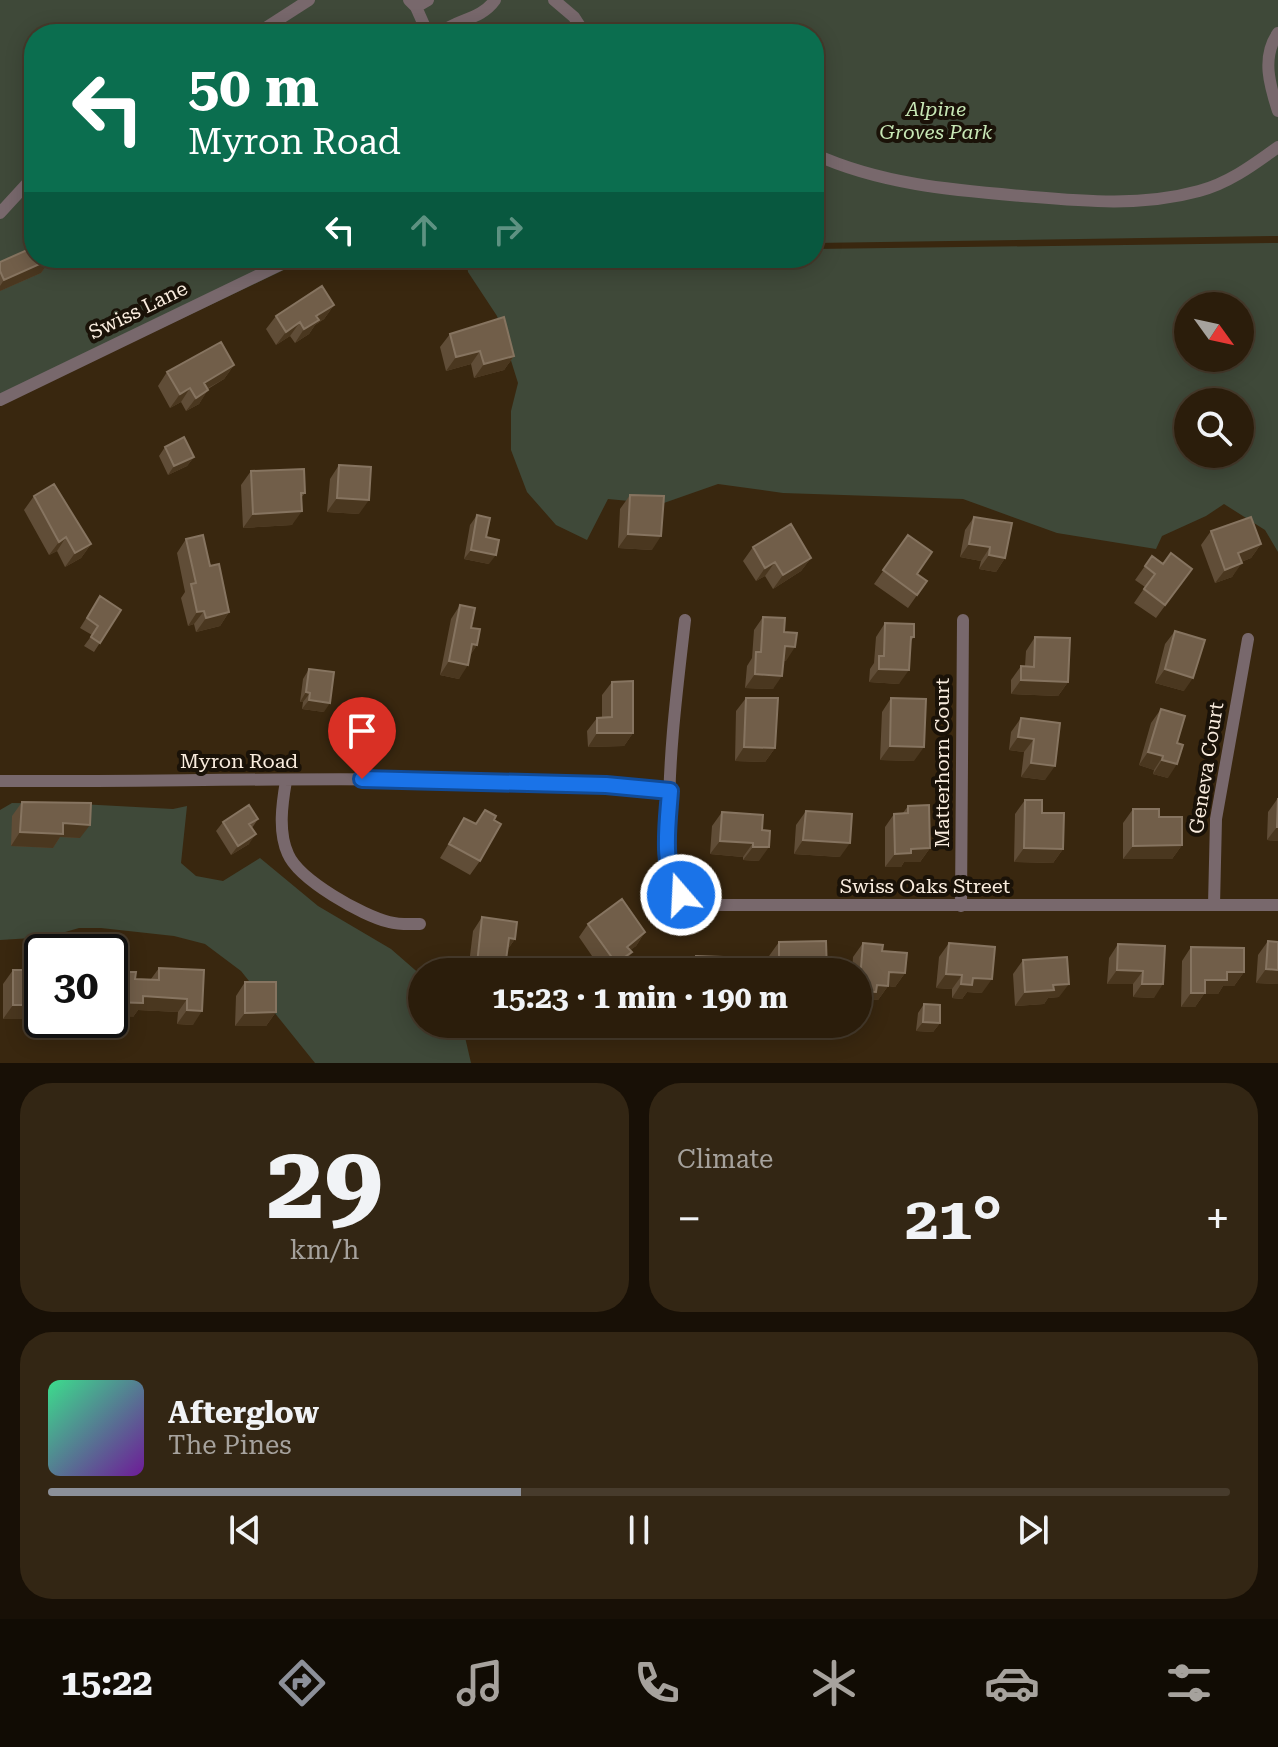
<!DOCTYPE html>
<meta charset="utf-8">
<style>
:root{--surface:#2b1d0b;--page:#332614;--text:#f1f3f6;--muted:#a6a29d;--line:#473b2c;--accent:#8c9099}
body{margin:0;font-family:"Roboto Serif",serif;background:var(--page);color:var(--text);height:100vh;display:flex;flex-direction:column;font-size:30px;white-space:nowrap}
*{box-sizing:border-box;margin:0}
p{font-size:26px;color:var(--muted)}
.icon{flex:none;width:44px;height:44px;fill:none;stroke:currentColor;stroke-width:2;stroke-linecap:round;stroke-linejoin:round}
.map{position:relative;height:1063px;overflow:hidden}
.drawer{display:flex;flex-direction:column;gap:20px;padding:20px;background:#181006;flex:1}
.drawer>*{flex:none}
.guide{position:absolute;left:24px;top:24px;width:800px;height:244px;border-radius:32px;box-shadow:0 4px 20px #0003,0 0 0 2px var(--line);background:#0b6e4f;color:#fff;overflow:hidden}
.needle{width:52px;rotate:123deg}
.buttons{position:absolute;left:1174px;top:292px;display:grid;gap:16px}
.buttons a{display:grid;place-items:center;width:80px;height:80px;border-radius:50%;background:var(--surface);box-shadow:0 4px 20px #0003,0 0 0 2px var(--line);font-size:40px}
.speed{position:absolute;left:24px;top:934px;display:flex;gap:16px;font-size:40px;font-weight:700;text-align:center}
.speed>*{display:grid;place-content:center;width:104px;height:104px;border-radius:50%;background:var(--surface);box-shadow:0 4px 20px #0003,0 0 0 2px var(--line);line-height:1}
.speed .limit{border:4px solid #111;border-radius:12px;background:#fff;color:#111}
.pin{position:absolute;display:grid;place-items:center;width:68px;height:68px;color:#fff;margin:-82px -34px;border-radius:50% 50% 50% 0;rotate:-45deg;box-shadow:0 0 8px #0007}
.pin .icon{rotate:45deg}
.me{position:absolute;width:88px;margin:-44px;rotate:341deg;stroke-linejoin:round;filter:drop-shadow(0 0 6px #0008)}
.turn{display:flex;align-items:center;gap:28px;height:168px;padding:0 32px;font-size:36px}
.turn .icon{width:104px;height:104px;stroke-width:2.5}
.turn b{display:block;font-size:56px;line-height:68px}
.lanes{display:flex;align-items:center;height:76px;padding:0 32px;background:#0003;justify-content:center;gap:40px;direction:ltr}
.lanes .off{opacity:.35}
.big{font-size:60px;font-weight:700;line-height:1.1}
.drawer .tile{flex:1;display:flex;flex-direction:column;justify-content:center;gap:12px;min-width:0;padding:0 28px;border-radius:32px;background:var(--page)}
.drawer .dial{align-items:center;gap:0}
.dial b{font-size:104px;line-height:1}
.song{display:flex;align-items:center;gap:24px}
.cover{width:96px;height:96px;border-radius:12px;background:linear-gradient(135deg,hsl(150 70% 55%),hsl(280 70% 35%))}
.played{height:8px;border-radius:4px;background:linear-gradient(90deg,var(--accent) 40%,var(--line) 40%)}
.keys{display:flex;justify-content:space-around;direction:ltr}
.heat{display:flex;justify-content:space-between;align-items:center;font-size:44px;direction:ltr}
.drawer .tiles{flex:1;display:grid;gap:20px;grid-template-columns:1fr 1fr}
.tile:last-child{grid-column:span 2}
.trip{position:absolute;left:408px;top:958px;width:464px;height:80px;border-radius:40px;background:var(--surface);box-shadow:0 4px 20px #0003,0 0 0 2px var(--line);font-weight:700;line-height:80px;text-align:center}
.tab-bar{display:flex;height:128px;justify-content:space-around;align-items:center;background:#110c04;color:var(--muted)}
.tab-bar .icon{width:56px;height:56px}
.tab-bar .active{color:var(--accent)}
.tab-bar b{font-size:36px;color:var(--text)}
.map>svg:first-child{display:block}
.green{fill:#3f4939;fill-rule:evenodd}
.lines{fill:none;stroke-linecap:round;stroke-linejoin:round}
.street{stroke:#78686c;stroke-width:12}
.wall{fill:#604d37}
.shaded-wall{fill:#4a371f}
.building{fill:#715e49;stroke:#867460;stroke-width:2}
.route-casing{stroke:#114b97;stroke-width:20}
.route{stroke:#1a73e8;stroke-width:14}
.labels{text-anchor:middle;stroke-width:8;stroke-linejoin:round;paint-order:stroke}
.park-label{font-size:20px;font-style:italic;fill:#c7e7b5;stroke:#1a1208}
.street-label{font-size:20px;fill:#f9ecde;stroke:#1a1208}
</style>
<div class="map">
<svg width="1278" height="1063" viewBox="0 0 1278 1063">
<rect width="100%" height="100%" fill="#39270f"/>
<path class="green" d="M0,0H1278V236L814,243V34H34V258H309L0,405Z
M1278,243V552L1265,530L1224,504L1206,516L1162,536L1156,549L1057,533L963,499L783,493L718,484L661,504L608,499L587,540L556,525L527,492L511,450V411L518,383L497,316L468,272L466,258H814V249ZM1188,306H1240V358H1188ZM1188,402H1240V454H1188Z
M12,803L80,804L173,809L187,806L181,863L196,876L223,881L260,858L318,906L391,949L422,976V1024H462L471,1063H315L241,971L205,944L174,936L101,928H79L48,937L0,940V810Z"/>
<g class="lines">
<path class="street" d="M409,0L416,7L428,0
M554,0L574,17L585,34
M416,7L428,34
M1278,33C1261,57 1270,86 1278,111
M256,34L309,0
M439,34C457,18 480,21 495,0
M814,154C880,184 951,190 1022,196C1081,201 1141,207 1199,191C1229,183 1253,165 1278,147
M0,213L34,176
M0,400L294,258
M685,620C677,689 668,759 669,829C669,844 666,863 671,878C676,893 688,900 702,905H1278
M0,781C223,782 448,772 670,791
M286,781C282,804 278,832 288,854C299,880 363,916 389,922C400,925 410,924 420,924
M1214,905L1216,819L1248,639
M961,906L963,620"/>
</g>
<path class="wall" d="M51,259L41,273L0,291V262Z
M334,305L324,319L315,325L309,334L295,343L290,336L276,345L266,329L276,316Z
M450,334L514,356L504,370L474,378L471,364L446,371L440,347Z
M234,365L224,379L208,389L199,404L186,411L181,402L170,408L158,386L167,372Z
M165,447L194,457L187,466L168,475L159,456Z
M339,465L359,514L327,512L330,479Z
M251,471L305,493L301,498L292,525L243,528L241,485Z
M630,495L652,550L618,548L620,509Z
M34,496L91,544L81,558L65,567L57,551L49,555L24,510Z
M477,515L486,537L489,564L464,559L470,525Z
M974,517L1005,558L996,572L979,569L981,561L960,557L965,530Z
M1211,531L1261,544L1251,558L1241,562L1232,577L1215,583L1201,545Z
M908,535L917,574L927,581L908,608L874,584Z
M186,539L210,566L229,612L220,626L196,632L194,624L188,626L181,598L185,592L177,553Z
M753,547L811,558L801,571L773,589L765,576L756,581L743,561Z
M1152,556L1163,564L1192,569L1156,618L1134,603L1145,587L1135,580Z
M100,596L121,610L94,652L84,646L92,635L80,628Z
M460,605L471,628L477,645L470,655L459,679L440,675L451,619Z
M763,617L784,632L786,661H784L773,689L745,688L747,666L752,658L754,630Z
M885,623L914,637L910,642L899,684L869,682L870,669L874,663L876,637Z
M1175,631L1184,691L1155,683L1165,644Z
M1035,637L1068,682L1058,696L1011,694V680L1021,666H1025L1026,651Z
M309,669L324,712L302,709L303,702H300L303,679Z
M612,682L633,733L624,746L588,747L587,731L597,718H602V695Z
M746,698L775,748L765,762L735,761L736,711Z
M891,698L914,761L880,760L882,712Z
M1161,709L1168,778L1153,774L1154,770L1139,765L1151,723Z
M1021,718L1060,723L1045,780L1021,777L1024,752L1009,750L1011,732Z
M1278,798V841L1267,840L1268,812Z
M1025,800L1042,813L1063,849L1053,863L1014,862L1015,814Z
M22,802L80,838L60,837L53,848L11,846L12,816Z
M908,806L930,848L920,862H904L901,867H885V827L894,814L903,813Z
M1133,809L1182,845L1172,859H1123V823Z
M485,810L494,820L480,861L470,875L440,858L464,818L475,824Z
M806,811L840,857L794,854L796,825Z
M722,812L763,815L759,861L743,860V857L710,854L712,826Z
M258,819L252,828L249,844L231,855L216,831L223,822Z
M482,917L515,939L507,950L505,967L502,972H468L473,931Z
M588,924L645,932L636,946L630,950L632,952L622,966L614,972H603L579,937Z
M1268,941L1278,942V984L1256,983L1258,955Z
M779,942L827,972H770L769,956Z
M863,943L882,951L905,973L895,987L888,986L878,1000L871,999L867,1006L858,1005V972H852L853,957Z
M949,943L982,993L967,992L962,999L952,998V989L936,988L939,957Z
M1118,944L1165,946L1154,998L1133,997V984H1107L1109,958Z
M1191,947L1244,972L1234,986H1223L1218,994H1204L1195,1007H1181L1182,961Z
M696,956L750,972H686V970Z
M1023,960L1059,997L1048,998L1044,1004L1015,1006L1013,974Z
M159,968L204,970L193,1025L177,1024L178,1012L138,1010L133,1017L123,972L135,979H151Z
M13,970H42L46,1025H30V1019H3V984Z
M245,982L276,1012L266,1026H235L236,996Z
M924,1004L940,1023L933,1032L916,1031L918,1013Z"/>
<path class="shaded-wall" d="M51,259L41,273L0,291V286L4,280Z
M334,305L324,319L315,325L309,334L295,343L304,329L316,316Z
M300,322L290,336L276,345L286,332Z
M480,351L471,364L446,371L456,357Z
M514,356L504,370L474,378L484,364Z
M234,365L224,379L194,396L204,383Z
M190,388L181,402L170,408L180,394Z
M208,390L199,404L186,411L196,398Z
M194,457L187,466L168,475L174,466Z
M337,498L369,500L359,514L327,512Z
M302,511L292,525L243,528L253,514Z
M628,534L661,536L652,550L618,548Z
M66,537L57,551L49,555L59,542Z
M91,544L81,558L65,567L75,553Z
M969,544L990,547L981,561L960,557Z
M1261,544L1251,558L1228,567L1238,553Z
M471,550L496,555L489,564L464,559Z
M989,555L1005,558L996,572L979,569Z
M811,558L801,571L773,589L783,575Z
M775,562L765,576L756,581L765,568Z
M1242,563L1232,577L1215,583L1225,570Z
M204,611L194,624L188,626L197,612Z
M229,612L220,626L196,632L206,618Z
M472,644L477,645L468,659Z
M785,646L795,647L786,661L775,660Z
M449,661L468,665L459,679L440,675Z
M879,669L909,670L899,684L869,682Z
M1165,669L1193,678L1184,691L1155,683Z
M755,674L782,676L773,689L745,688Z
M1021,680L1068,682L1058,696L1011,694Z
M306,692L310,693L303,702H300Z
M309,700L330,703L324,712L302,709Z
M597,733H633L624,746L588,747Z
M1018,737L1034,739L1024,752L1009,750Z
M890,746L924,747L914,761L880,760Z
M744,747L775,748L765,762L735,761Z
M1148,752L1163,756L1154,770L1139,765Z
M1162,760L1177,764L1168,778L1153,774Z
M1031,763L1055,766L1045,780L1021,777Z
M63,823L90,825L80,838L60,837L53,848L11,846L20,832Z
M1277,827H1278V841L1267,840Z
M256,834L249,844L231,855L238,846Z
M803,840L850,843L840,857L794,854Z
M720,841L753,843L743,857L710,854Z
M1182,845L1172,859H1123L1133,846Z
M753,847H769L759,861L743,860Z
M930,848L920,862H904L901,867H885L895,854L911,849Z
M1024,848L1063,849L1053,863L1014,862Z
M645,932L636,946L618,960L627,947Z
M509,938L515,939L505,953Z
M632,952L622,966L614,972H610L616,963Z
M477,964L505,967L502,972H471Z
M811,964L806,972H774L779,965Z
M1266,969L1278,970V984L1256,983Z
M1117,970L1143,971L1133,984H1107Z
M889,972L905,973L895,987L888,986L878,1000L871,999L867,1006L858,1005L859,991Z
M1227,972H1244L1234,986H1223L1218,994H1204L1195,1007H1181L1191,993L1205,980Z
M946,974L962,975L952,989L936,988Z
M973,978L992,979L982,993L967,992L962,999L952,998L961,984Z
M1069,984L1059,997L1048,998L1044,1004L1015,1006L1025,992L1053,985Z
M1142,984H1163L1154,998L1133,997Z
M143,996L187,999L178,1012L138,1010L133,1017L110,1016V1002Z
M13,1005H39L30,1019H3Z
M187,1010L202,1011L193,1025L177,1024Z
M39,1011H42V1020H50L46,1025H30Z
M276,1012L266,1026H235L245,1013Z
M923,1022L940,1023L933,1032L916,1031Z"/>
<path class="building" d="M34,247V258H50L51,259L4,280L0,271V262Z
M322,286L334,305L316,316L319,320L304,329L300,322L286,332L276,316Z
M504,317L514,356L484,364L480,351L456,357L450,334Z
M221,342L234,365L204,383L208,390L196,398L190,388L180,394L167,372Z
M184,437L194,457L174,466L165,447Z
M339,465L371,467L369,500L337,498Z
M304,469L305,493H301L302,511L253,514L251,471Z
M54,484L91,544L75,553L66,537L59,542L34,496Z
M630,495L664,496L661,536L628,534Z
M477,515L490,518L486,537L499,540L496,555L471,550Z
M974,517L1012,523L1005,558L989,555L990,547L969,544Z
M1251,517L1261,544L1238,553L1242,563L1225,570L1211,531Z
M791,524L811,558L783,575L775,562L765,568L753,547Z
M203,535L210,566L219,564L229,612L206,618L204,611L197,612L191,584L196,583L186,539Z
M908,535L932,552L917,574L927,581L917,595L883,570Z
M1171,553L1192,569L1165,605L1144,589L1155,574L1145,566L1152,556L1163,564Z
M100,596L121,610L100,643L91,637L98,626L87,618Z
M460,605L475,608L471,628L480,629L477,645L472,644L468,665L449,661Z
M763,617L785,618L784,632L797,633L795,647L785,646L782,676L755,674L756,652H761Z
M885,623L914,624V637H911L909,670L879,669V656H884Z
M1175,631L1205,640L1193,678L1165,669Z
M1035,637L1070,638L1068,682L1021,680V666L1034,667Z
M309,669L334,672L330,703L309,700L310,693L306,692Z
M633,681V733H597V718L612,717V682Z
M746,698H778L775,748L744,747Z
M891,698L926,699L924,747L890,746Z
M1161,709L1185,716L1177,743L1183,745L1177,764L1162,760L1163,756L1148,752Z
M1021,718L1060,723L1055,766L1031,763L1034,739L1018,737Z
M1278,798V827H1277Z
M1025,800H1042V813H1064L1063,849L1024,848Z
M22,802L91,803L90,825L63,823V834L20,832Z
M249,805L258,819L249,824L256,834L238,846L223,822Z
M929,805L930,848L911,849V853L895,854L894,814L908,813V806Z
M1133,809H1159V817H1182V845L1133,846Z
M485,810L496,816L494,820L501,824L480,861L449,844L464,818L476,824Z
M806,811L852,814L850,843L803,840Z
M722,812L763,815L762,830L770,831L769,847H753V843L720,841Z
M622,899L645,932L627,947L632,952L616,963L588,924Z
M482,917L517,922L515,939L509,938L505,967L477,964Z
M826,941L827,972H811V964L779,965V942Z
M1268,941L1278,942V970L1266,969Z
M863,943L883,945L882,951L907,953L905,973L889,972L888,986L877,985L876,992L859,991Z
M949,943L995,947L992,979L973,978L972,985L961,984L962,975L946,974Z
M1118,944L1165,946L1163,984H1142L1143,971L1117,970Z
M1191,947L1244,948V972H1227V980H1205V993H1191Z
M696,956L751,958L750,972H695Z
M1067,957L1069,984L1053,985L1054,990L1025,992L1023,960Z
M110,966H123V972H136L135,979L159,980V968L204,970L202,1011L187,1010V999L143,996V1003L110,1002Z
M13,970H42V1011H39V1005H13Z
M245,982H276V1012L245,1013Z
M924,1004L940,1005V1023L923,1022Z"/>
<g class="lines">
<g class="route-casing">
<path id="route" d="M362,779L606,785L670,791C668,823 660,869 681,895"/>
</g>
<use href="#route" class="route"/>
</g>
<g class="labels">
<g class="park-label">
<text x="936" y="116">Alpine<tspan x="936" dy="23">Groves Park</tspan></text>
</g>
<g class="street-label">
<text transform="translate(138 310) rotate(-26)" y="7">Swiss Lane</text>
<text x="239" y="768">Myron Road</text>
<text transform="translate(942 763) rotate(-90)" y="7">Matterhorn Court</text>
<text transform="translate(1206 768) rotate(-81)" y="7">Geneva Court</text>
<text x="925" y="893">Swiss Oaks Street</text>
</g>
</g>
</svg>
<div class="buttons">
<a><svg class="needle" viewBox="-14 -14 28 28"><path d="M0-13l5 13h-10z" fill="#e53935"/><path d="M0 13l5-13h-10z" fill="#a6a29d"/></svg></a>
<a><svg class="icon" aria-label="search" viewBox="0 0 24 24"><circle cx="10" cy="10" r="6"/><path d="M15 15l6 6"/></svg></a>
</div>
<div class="speed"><div class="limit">30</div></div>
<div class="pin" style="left:362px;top:779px;background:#d93025"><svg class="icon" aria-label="arrive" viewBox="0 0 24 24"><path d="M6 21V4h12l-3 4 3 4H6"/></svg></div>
<svg class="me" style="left:681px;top:895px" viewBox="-20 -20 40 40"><circle r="17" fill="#1a73e8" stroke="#fff" stroke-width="3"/><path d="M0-11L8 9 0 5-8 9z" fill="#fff"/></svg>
<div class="trip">15:23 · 1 min · 190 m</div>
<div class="guide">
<div class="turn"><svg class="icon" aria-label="left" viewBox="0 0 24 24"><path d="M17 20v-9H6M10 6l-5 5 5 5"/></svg><div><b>50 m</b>Myron Road</div></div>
<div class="lanes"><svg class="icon" aria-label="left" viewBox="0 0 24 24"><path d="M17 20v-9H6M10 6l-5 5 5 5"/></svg><svg class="icon off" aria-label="ahead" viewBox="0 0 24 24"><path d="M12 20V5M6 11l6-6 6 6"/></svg><svg class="icon off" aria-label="right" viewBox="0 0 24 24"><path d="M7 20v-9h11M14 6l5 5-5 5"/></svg></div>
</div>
</div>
<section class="drawer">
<div class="tiles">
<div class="tile dial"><b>29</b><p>km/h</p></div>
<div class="tile"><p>Climate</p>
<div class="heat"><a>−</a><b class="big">21°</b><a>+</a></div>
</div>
<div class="tile">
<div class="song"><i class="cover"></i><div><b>Afterglow</b><p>The Pines</p></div></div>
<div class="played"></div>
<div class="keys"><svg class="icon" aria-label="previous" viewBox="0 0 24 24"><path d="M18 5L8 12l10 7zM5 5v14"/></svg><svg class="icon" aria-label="pause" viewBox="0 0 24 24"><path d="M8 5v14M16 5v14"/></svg><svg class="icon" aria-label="next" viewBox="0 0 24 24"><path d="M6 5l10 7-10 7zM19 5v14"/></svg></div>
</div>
</div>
</section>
<nav class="tab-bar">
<b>15:22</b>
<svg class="icon active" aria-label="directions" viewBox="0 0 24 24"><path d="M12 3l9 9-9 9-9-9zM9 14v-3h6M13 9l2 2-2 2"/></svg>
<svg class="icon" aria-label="music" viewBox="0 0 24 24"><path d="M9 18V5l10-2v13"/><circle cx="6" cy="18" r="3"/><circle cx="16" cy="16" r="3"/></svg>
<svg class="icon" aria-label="phone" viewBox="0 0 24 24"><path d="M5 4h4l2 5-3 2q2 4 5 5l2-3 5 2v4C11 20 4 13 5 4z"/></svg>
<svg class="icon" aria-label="climate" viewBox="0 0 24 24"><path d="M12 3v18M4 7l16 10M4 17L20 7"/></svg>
<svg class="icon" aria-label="car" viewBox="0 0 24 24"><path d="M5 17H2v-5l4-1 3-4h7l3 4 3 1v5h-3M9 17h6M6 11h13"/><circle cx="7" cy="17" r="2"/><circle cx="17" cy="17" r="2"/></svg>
<svg class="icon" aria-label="filters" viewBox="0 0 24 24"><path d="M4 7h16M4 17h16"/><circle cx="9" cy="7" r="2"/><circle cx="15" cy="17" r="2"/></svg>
</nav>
